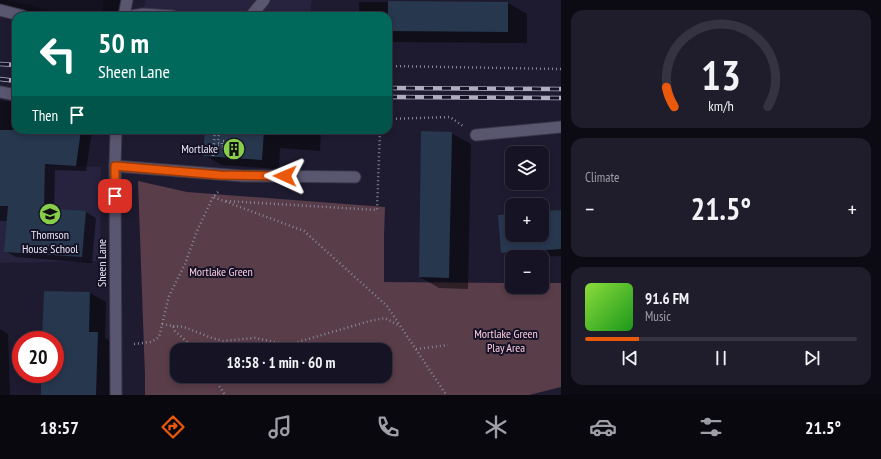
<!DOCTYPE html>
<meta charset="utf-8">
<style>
:root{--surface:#161424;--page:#1f1d2c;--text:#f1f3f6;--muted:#9e9ea6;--line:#353341;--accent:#ea580c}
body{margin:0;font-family:"PT Sans Narrow",sans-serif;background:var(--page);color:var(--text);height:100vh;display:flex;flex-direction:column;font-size:15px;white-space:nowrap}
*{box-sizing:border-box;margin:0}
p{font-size:13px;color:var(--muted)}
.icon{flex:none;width:22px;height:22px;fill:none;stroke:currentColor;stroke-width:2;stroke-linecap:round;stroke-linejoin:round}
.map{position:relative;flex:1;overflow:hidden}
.drawer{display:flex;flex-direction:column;gap:10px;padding:10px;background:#0c0b14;width:320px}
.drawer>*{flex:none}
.hud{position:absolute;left:12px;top:12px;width:380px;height:122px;border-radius:12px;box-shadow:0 2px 6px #0003,0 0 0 1px var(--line);background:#00695c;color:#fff;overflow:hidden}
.fabs{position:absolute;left:505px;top:146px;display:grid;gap:8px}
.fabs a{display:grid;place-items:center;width:44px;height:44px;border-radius:8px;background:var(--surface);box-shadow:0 2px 6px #0003,0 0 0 1px var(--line);font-size:20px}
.speed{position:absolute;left:12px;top:331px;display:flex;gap:8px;font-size:20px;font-weight:700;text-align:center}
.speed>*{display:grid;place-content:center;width:52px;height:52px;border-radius:50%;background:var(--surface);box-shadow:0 2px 6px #0003,0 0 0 1px var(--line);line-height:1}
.speed .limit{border:6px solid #d22;background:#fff;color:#111}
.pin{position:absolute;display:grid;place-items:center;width:34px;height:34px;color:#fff;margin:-17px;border-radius:8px;box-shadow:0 2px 6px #0006}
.me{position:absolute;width:44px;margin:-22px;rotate:271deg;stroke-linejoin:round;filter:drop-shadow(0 0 3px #0008)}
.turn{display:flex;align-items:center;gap:14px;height:84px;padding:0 20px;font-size:18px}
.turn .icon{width:52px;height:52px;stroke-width:2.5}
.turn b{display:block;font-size:28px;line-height:34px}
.then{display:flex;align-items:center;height:38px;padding:0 20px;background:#0003;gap:8px;font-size:15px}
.big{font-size:30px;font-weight:600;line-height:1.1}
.drawer .card{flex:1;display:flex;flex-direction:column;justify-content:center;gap:6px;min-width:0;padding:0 14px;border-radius:12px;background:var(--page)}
.drawer .dial{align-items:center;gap:0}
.dial svg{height:104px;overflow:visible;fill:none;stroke:var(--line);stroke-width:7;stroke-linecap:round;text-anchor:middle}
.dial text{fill:var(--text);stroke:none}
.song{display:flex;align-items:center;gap:12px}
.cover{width:48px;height:48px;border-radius:6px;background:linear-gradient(135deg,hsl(90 70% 55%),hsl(120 70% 35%))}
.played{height:4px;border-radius:2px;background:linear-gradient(90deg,var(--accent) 20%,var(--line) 20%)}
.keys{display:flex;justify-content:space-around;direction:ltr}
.heat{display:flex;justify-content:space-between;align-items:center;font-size:22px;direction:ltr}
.trip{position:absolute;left:170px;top:343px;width:222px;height:40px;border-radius:12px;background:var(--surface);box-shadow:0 2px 6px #0003,0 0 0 1px var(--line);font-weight:600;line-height:40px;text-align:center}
.tabs{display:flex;height:64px;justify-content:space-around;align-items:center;background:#09080e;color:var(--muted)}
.tabs .icon{width:28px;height:28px}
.tabs .active{color:var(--accent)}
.tabs b{font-size:18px;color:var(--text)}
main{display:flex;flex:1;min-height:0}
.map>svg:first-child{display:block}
.built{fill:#27223d}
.green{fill:#593d49;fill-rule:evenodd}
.shadow{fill:#0007}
.building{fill:#27374e}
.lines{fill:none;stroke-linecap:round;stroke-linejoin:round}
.service-casing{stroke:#3a3648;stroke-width:13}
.minor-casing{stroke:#3a3648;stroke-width:13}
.secondary-casing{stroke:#3a3648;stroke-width:13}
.path{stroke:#898698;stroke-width:2.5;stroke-dasharray:1 3;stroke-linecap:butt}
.service{stroke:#59566f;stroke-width:11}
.minor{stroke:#59566f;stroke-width:11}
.secondary{stroke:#59566f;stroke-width:11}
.rail-casing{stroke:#b0adbe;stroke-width:4.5}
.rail{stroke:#151226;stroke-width:3;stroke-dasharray:9;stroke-linecap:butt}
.route-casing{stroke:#983908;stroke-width:10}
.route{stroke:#ea580c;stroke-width:7}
.labels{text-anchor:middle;stroke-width:4;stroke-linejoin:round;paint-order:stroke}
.poi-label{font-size:12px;fill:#e8e6f5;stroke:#151226;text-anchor:end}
.street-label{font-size:12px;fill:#e8e6f5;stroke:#151226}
.park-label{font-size:12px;fill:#fecde1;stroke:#151226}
</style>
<main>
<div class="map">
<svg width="561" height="395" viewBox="0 0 561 395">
<rect width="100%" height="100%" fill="#1e1b30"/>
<path class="built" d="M7,0H104L101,16H78Z
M146,0H312L310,15L292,16H215L143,11Z
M0,163L101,167L100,261L0,263Z"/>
<path class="green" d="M138,181L187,192L385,207L384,236V282L512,283V287H542V283H561V387L529,395H145V376ZM177,350H385V376H177Z"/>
<path class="shadow" d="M0,0H126L123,16H31V14L23,9L0,4Z
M359,2L508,3L527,14V43L388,42V16H359Z
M16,24V52L12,50Z
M0,100L16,103V130H92L86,171L55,170L54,210L86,212L96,218L92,263L16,257L5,251L7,221H0Z
M206,130H316L321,133L320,151L280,148L279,169L221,165L205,155Z
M451,133L471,144L468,289L439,288L420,277Z
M561,211V256L542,257H512V258L502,252L512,215V235H542V212Z
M90,293L106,302L105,338L113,342L112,395H42V374H55V340H43Z
M0,329L8,334L10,395H0Z"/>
<path class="building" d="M388,1L508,2V32L388,31Z
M0,130H81L76,166L45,164L44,208L86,211L82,257L4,252L8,206H0Z
M205,130H264L262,160L203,156Z
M421,131L452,132L449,278L419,277Z
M561,210V249L501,253L498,215L512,214V235H542V211Z
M44,291L90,292L89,332H98L96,395H41V374H55V340H42Z"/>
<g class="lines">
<g class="service-casing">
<path id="service" d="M131,16L143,14L173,16
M251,16L264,0
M115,166L243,176L355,177"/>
</g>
<g class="minor-casing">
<path id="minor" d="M0,10L23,16
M0,92L16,95
M476,135L561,127"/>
</g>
<g class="secondary-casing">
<path id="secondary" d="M124,16L127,0
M116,395L115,166L116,130"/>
</g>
<path class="path" d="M388,66L561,69
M388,119L450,117L463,126
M214,146L226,147V141H222V144L218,143L219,132H215
M213,156L215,130
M218,192L213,197L224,201L304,231L387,306L445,393L446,395
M226,201L377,210L380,130
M162,324L173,326L175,331L196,350
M173,326L184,327L212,338L223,341L255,338L279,343L291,344L370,321L385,318L400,326
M134,344L151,342L159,337L169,296L185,264L197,231L213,197
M416,349L448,345
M213,376L225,395"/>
<use href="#service" class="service"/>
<use href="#minor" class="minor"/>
<use href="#secondary" class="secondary"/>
<g class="rail-casing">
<path id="rail" d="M0,64L16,65
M0,79L16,81
M388,88L561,89
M388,97L561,98"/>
</g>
<use href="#rail" class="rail"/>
</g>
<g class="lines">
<g class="route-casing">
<path id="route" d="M115,196V166L220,175L285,176"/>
</g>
<use href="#route" class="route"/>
</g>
<defs>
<g id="building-disc" transform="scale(1.15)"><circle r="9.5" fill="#87cf4a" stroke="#151226"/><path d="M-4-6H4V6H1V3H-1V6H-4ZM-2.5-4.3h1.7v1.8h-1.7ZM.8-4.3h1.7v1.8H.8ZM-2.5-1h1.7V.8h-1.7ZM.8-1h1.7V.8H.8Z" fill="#111"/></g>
<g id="school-disc" transform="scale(1.15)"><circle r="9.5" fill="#87cf4a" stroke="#151226"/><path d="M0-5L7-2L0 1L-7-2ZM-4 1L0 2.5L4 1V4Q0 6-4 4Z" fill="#111"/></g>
</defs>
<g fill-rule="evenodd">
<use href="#building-disc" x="234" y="149"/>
<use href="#school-disc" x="50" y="214"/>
</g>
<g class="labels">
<g class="poi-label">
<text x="218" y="153">Mortlake</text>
<text x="50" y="239" text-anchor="middle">Thomson<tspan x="50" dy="14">House School</tspan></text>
</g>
<g class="street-label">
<text transform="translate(102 263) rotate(-90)" y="4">Sheen Lane</text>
</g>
<g class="park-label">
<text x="221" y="276">Mortlake Green</text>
<text x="506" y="338">Mortlake Green<tspan x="506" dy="14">Play Area</tspan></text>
</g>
</g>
</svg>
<div class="fabs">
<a><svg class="icon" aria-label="layers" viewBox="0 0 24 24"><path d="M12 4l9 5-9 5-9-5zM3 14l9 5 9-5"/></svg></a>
<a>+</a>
<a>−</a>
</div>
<div class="speed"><div class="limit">20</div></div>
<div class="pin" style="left:115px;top:196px;background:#d93025"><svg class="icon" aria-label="arrive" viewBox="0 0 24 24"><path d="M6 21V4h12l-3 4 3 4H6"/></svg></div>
<svg class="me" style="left:285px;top:176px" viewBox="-20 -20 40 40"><path d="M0-17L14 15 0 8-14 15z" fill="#ea580c" stroke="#fff" stroke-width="4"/></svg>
<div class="trip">18:58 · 1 min · 60 m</div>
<div class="hud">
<div class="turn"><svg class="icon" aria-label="left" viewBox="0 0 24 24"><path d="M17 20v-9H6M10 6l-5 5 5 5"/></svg><div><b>50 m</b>Sheen Lane</div></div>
<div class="then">Then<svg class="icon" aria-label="arrive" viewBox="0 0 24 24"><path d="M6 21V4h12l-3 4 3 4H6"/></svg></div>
</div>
</div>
<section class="drawer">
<div class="card dial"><svg viewBox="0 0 100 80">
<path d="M14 69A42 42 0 1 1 86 69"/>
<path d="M14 69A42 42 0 0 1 8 54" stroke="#ea580c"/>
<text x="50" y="56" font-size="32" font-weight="700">13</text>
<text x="50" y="72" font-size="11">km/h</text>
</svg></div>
<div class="card"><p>Climate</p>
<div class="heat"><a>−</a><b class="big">21.5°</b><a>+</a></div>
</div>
<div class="card">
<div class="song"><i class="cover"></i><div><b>91.6 FM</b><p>Music</p></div></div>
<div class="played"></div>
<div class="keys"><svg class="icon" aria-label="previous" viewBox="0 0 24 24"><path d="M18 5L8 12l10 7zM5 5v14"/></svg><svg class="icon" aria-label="pause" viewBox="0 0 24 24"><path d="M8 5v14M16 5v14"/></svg><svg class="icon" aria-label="next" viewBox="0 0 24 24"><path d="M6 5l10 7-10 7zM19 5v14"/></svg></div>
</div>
</section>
</main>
<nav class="tabs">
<b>18:57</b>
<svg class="icon active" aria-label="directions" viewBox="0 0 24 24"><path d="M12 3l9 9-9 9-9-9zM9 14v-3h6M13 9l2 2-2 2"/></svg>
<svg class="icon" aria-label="music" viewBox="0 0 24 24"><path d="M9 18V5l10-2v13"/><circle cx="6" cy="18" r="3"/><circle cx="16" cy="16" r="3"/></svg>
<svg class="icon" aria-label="phone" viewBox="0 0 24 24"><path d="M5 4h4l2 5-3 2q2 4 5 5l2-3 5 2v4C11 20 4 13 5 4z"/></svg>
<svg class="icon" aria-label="climate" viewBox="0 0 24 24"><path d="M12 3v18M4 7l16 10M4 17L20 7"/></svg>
<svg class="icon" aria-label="car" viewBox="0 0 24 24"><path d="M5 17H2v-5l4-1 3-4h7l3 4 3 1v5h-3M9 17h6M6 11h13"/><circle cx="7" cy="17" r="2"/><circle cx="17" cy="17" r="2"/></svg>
<svg class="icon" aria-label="filters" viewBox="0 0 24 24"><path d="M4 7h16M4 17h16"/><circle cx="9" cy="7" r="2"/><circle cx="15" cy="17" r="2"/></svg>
<b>21.5°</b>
</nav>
